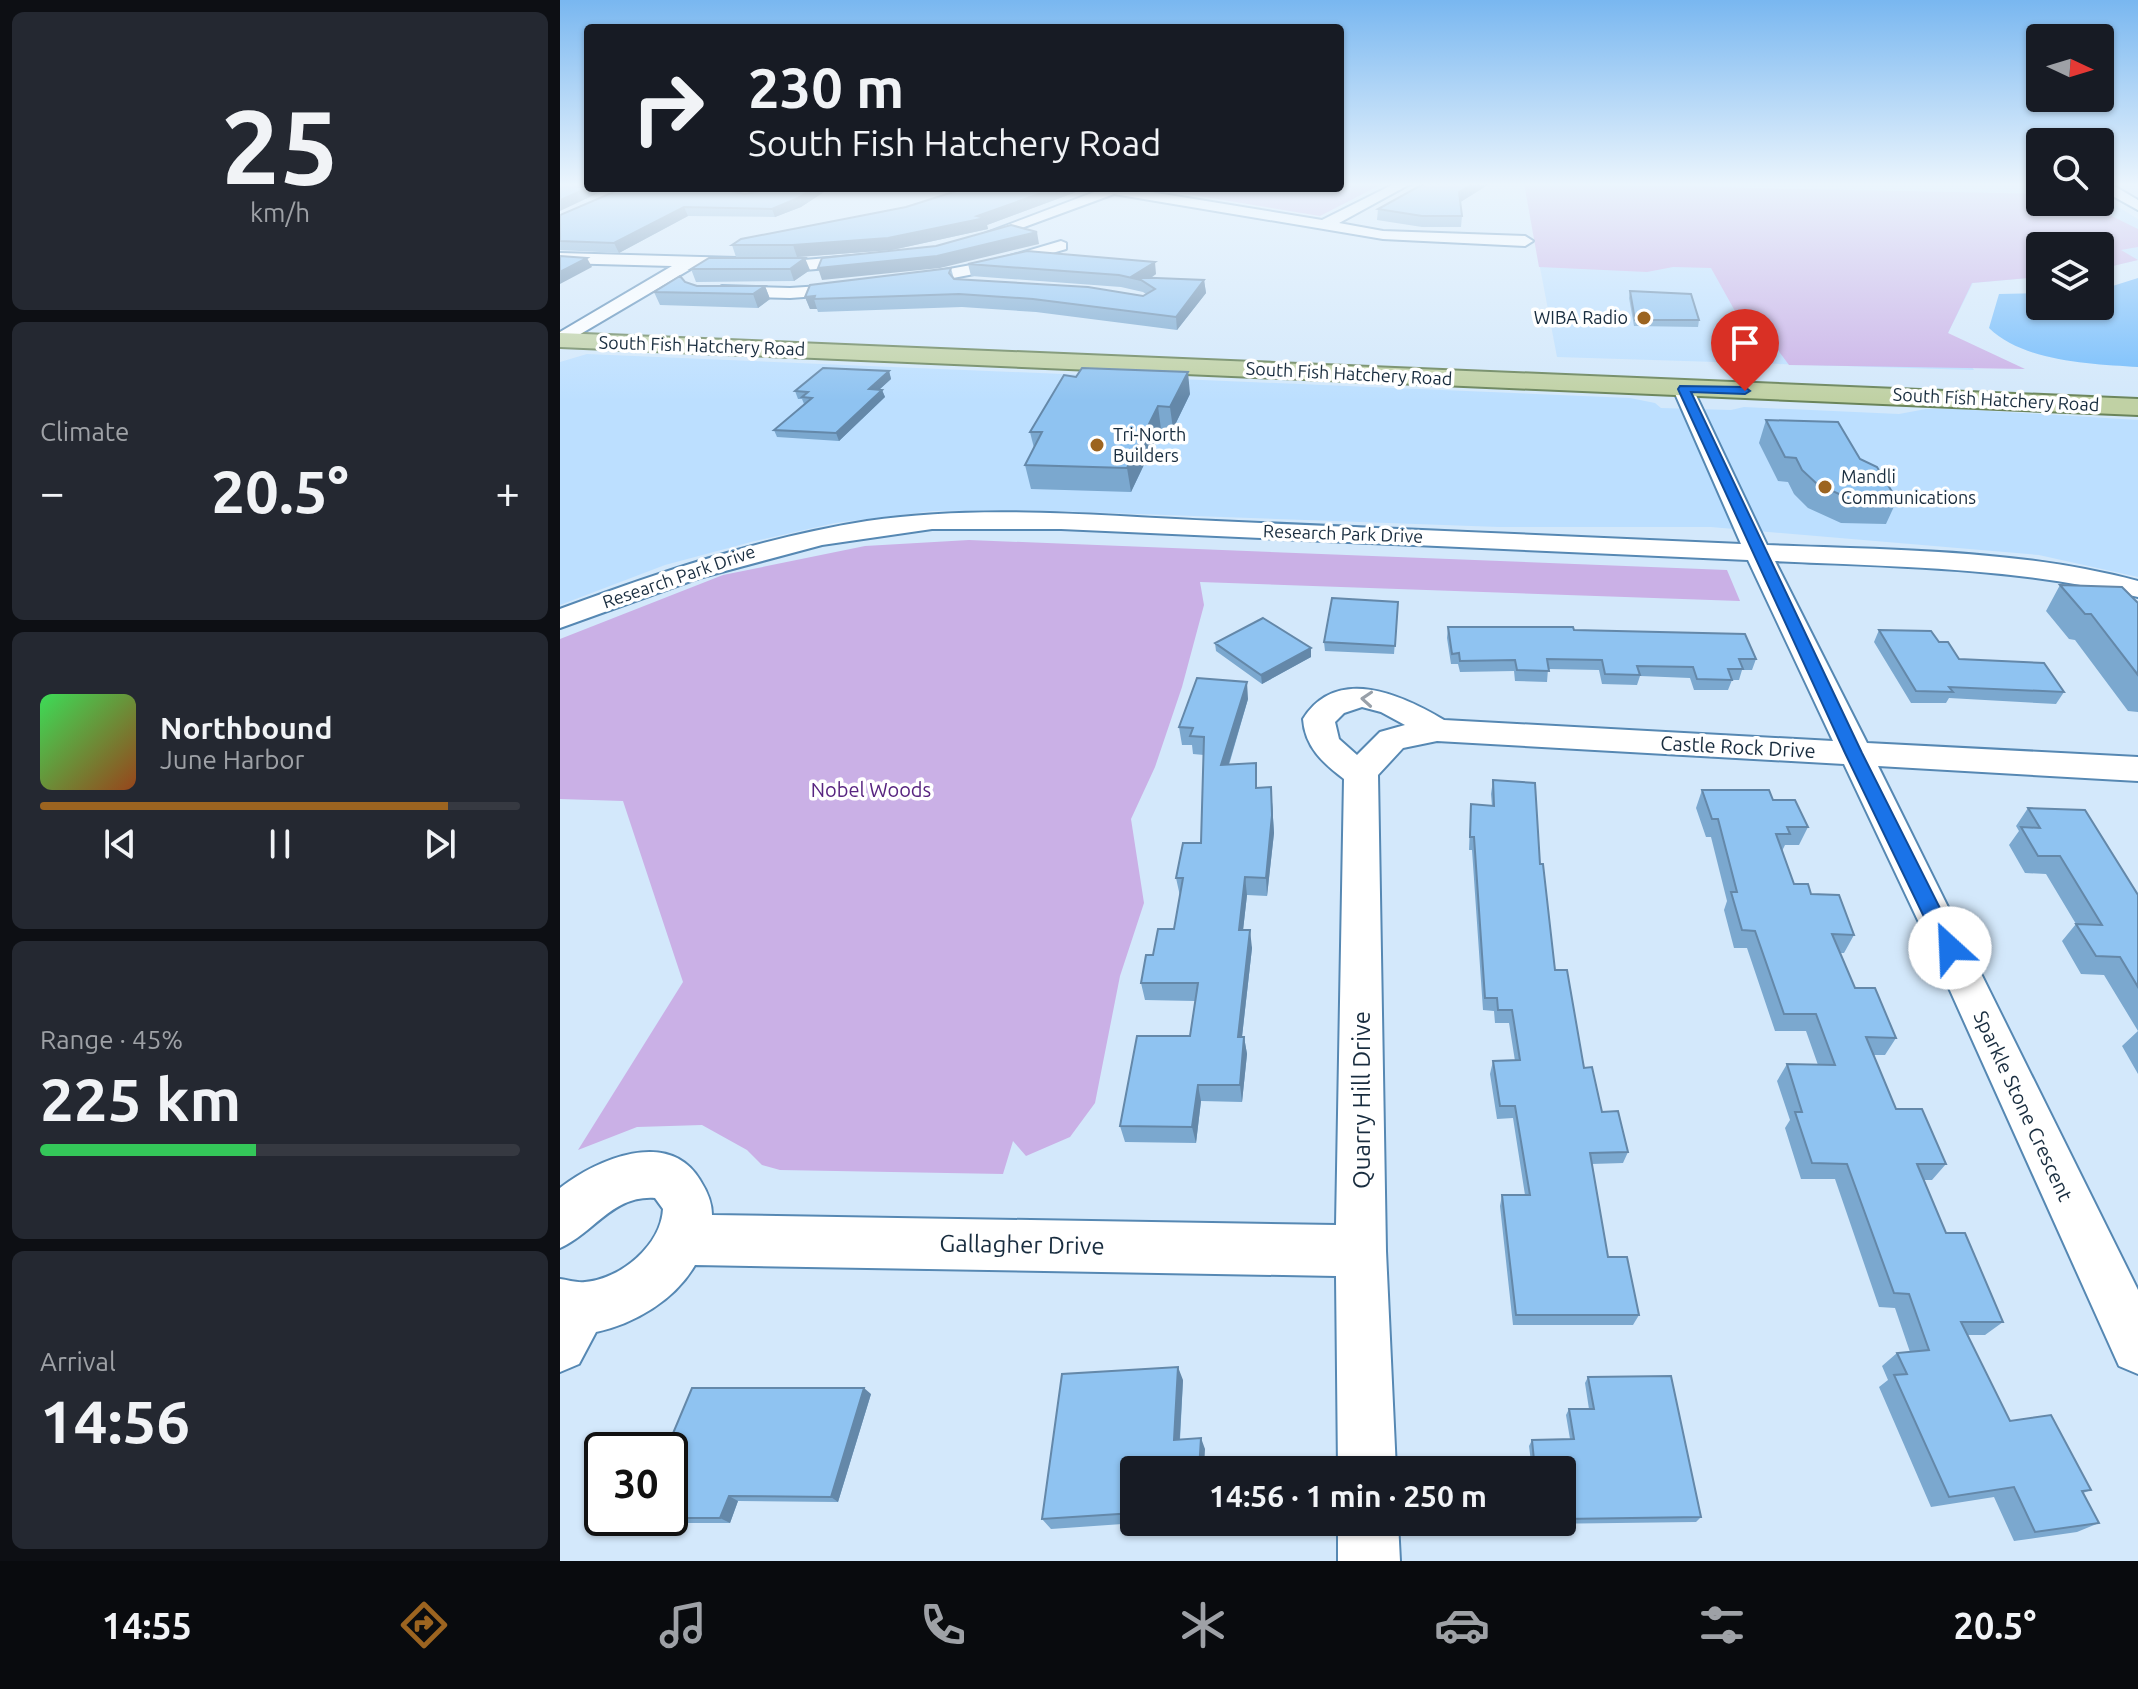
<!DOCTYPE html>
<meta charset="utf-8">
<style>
:root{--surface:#171b24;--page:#242831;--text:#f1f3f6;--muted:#9ea1a6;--line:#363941;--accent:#9c6420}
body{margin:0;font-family:Ubuntu,sans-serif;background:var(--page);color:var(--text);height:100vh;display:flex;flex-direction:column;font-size:30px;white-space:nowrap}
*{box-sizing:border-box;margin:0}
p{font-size:26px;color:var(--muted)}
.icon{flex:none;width:44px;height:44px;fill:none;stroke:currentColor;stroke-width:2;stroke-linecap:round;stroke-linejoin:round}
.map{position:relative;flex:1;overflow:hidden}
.details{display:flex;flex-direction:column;gap:12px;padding:12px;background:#0d0f14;width:560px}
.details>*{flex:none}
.banner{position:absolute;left:24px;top:24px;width:760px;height:168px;border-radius:8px;box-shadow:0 2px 6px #0004;background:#171b24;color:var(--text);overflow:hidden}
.needle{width:52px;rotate:94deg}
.buttons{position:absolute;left:1466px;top:24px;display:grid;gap:16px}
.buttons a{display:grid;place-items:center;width:88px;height:88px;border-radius:8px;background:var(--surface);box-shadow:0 2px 6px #0004;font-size:40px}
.speed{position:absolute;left:24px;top:1432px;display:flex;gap:16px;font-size:40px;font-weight:700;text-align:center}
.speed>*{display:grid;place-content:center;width:104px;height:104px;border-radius:50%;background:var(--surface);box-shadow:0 2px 6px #0004;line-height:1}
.speed .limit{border:4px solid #111;border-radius:12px;background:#fff;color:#111}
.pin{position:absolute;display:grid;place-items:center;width:68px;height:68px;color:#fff;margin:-82px -34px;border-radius:50% 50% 50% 0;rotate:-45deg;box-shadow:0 0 8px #0007}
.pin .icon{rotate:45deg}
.me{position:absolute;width:88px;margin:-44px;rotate:335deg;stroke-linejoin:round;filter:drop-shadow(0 0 6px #0008)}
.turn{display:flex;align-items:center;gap:28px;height:168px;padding:0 32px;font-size:36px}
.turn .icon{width:104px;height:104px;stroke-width:2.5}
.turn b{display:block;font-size:56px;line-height:68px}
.big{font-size:60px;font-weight:600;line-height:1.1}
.details .tile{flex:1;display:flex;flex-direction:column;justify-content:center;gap:12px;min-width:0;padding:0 28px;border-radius:12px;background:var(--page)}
.details .dial{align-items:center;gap:0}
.dial b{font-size:104px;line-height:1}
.song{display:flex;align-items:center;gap:24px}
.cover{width:96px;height:96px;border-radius:12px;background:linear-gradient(135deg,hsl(130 70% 55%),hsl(20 70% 35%))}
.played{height:8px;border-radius:4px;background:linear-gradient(90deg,var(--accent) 85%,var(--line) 85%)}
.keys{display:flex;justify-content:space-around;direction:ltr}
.heat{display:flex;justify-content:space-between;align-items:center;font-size:44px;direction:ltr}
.charge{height:12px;border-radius:6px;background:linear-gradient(90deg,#34c759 45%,var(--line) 0)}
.trip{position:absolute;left:560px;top:1456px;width:456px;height:80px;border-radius:8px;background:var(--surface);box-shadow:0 2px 6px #0004;font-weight:600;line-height:80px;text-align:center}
.dock{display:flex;height:128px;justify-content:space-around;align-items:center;background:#090b0e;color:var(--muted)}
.dock .icon{width:56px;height:56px}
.dock .active{color:var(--accent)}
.dock b{font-size:36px;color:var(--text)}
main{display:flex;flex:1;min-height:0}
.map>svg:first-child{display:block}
.built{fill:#bcdfff}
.green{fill:#cab0e6}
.water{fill:#72bbfb}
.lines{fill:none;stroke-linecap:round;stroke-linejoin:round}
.minor-casing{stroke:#5688b3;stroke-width:4}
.major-casing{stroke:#6a845a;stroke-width:4}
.minor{fill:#fff;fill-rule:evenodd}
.major{fill:#c0d1a4;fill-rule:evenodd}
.wall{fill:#7ba8cf}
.shaded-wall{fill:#6488a9}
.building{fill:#8fc3f1;stroke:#6488a9;stroke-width:2}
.oneway{stroke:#98a0a9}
.route{fill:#1a73e8;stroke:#114b97;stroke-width:2}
.poi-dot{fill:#9c6420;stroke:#fff;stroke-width:3}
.labels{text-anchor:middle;stroke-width:7;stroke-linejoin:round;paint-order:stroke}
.far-poi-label{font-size:18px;fill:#192d3f;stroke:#fff;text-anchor:start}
.far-street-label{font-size:18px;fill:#192d3f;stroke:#fff}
.street-label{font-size:20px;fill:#192d3f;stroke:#fff}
.park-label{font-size:20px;fill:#582580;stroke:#fff}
.near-street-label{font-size:24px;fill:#192d3f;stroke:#fff}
</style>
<main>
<section class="details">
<div class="tile dial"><b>25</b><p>km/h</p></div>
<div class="tile"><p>Climate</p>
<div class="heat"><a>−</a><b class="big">20.5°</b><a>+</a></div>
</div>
<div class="tile">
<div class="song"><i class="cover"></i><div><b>Northbound</b><p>June Harbor</p></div></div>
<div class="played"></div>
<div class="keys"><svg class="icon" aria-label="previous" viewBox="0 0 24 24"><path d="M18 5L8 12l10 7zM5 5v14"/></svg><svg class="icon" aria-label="pause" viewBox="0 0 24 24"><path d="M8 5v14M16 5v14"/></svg><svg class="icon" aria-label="next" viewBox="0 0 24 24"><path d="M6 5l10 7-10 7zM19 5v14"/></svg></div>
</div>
<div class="tile"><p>Range · 45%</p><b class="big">225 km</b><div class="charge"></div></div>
<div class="tile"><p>Arrival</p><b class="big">14:56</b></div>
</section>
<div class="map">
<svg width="1578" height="1561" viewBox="0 0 1578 1561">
<rect width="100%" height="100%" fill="#d3e8fb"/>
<path class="built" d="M964,183L1480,194V202H1540V196L1578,219V260L1540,269V246H1480V277L1413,283L1388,333L1414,370L997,357Z
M27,354L1070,398L1095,403L1101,408L1171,410L1184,407L1339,414L1366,409H1397L1578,420V577L1479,555L1151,527H939L465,510L373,511L275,523L191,542L105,565L0,605V362Z"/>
<path class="green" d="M780,183H824L760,216L590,188H780Z
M964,183L1480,194V202H1523L1578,229V247L1561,250L1578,260L1540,269V246H1480V277L1412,283L1388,333L1465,369L1229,365L1209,338L1180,320L1151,268L1113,267L1087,272L979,267Z
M409,540L1167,570L1180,601L640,582L644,605L622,687L595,767L571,819L584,903L560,976L535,1103L510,1137L466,1156L453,1141L443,1174L220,1170L202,1165L187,1150L142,1125L77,1127L18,1150L123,982L63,801L0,799V639L163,575L305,546Z"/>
<path class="water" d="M1578,278V367C1532,364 1464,362 1429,328L1439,294L1480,293V306H1540V290Z"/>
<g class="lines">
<g class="minor-casing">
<path id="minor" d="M836,183H852L779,223L823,231L965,236L973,241L965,246L823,239L554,194L421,243L416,245L408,240L545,188H566L762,220Z
M1540,183H1549L1578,200V210L1540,189Z
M181,188H211L212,189L209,196L189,200L168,194Z
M501,241L506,243V249L435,270L346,287L338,282L340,278L433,261Z
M0,253L244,260L305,255L313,260L305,265L244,270L134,267L0,346V332L112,266L0,263Z
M293,284L299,285L301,289L299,293L230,298L162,296L154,291L162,286L230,288Z
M1123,383L1133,389L1207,545C1331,550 1457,549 1578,581V597C1456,567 1339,567 1215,561L1307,743L1578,757V781L1318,766L1578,1290V1374L1559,1366L1371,948L1284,764L877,741L843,748L818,775L826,1251L836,1470H778L776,1276L135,1265C115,1300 74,1324 36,1332L19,1364L0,1372V1279C8,1280 17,1283 25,1282C61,1279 101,1245 103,1209L95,1198C52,1195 34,1233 0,1248V1188C37,1159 109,1128 140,1180C147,1191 152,1202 152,1215L776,1225L784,779C763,763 745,747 743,719C777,665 842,695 884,720L1273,741L1188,560L501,529H372L262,545L139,578L0,628V609C100,572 201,538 307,521C422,504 541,516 656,521C831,529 1006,536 1181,544L1113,389ZM802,707L821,712L845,725L820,732L797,755L779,739L775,722L784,713Z
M778,1522H838L840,1561H778Z"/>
</g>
<g class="major-casing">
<path id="major" d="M0,333L1578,399V415L0,347Z"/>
</g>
<use href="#minor" class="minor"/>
<use href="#major" class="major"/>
</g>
<path class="wall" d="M866,183H931L900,202L902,216L901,227H862L817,220L818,209Z
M208,188H270L241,207L215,217L128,216L59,253L0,250V215L185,194L207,190Z
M406,188H527L427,225L428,229L332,250L237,257H176L172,245L346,207Z
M149,258L250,270L234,281L136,282L131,269Z
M408,264L596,274L591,278L644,280L646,293L617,330L476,312L402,307L258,312L257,309H250L245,297L391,268L394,279L583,296L586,294L583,292L561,287L411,276Z
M137,286H205L210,299L198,308L100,305L94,292Z
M1070,291L1139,320L1138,327L1074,326L1069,298Z
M329,371L331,379L319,390H322L325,397L279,441L217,437L214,430L244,404L242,399H238L235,391Z
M630,394L613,429H601L571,492L471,489L465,465L474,448L470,432Z
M1206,420L1300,459L1337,500L1326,524L1281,523L1248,508L1234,494L1228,482L1218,481L1199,443Z
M1500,585L1578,603V712L1568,711L1515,640L1509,639L1486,611Z
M838,602L834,654L765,651L764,642Z
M888,627L1014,630L1196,659L1192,670H1182L1179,680H1172L1168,690H1134L1130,678L1080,676L1077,685L1042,684L1039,670L988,669L987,682L955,681L954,671L900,672L898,664H891L887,638Z
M1319,630L1379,642L1399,659L1504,692L1496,704L1389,698L1386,703H1351L1314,642Z
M655,643L751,648V657L702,684L656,651Z
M688,699L669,765L698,788L711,787L714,833L707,896L687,895L683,930L692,948L682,1037H684L687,1054L682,1102L641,1101L636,1143L565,1142L560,1126L630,1036L635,1001L585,1000L581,983L593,955L614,929L620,896L616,878L641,843L644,755L633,754L632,745H622L619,727Z
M933,780L980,864L995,970L1024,1068L1042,1112L1068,1152L1063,1163L1032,1164L1048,1257L1079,1315L1073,1325H953L940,1206L942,1195H965L953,1118L937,1119L930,1074L933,1061H955L949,1023H935L934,1011L923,1010L912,850H909L911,804L932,806L931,794Z
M1142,790L1213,800L1248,827L1239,845H1225L1222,851L1234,884L1251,894L1294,935L1284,953H1280L1295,988L1336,1038L1325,1055H1313L1336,1109L1386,1164L1372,1180H1364L1386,1233L1443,1322L1425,1335H1407L1450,1421L1531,1490L1523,1493L1539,1523L1517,1532L1454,1541L1434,1497L1371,1507L1319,1387L1328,1380L1322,1366L1337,1353L1350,1352L1335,1308L1319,1307L1275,1179H1241L1225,1128L1230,1120L1217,1081L1227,1064L1258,1065L1246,1031H1215L1187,948H1174L1164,910L1167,901L1151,837H1146L1136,808Z
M1468,808L1578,895V1074L1562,1046L1578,1031L1544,975L1521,974L1502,941L1516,924L1486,874L1465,873L1449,845L1459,831L1456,826Z
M1028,1377L1141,1517L1136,1522L978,1524L977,1522H1002V1470H972L969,1446L972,1440L1010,1439L1006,1415L1009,1409H1029L1025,1383Z
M623,1380L620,1440L645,1449L574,1470V1522H591L491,1529L482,1519Z
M311,1394L278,1502L178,1501L170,1523H100L89,1518L114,1459L110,1457V1450Z"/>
<path class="shaded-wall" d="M915,183H931L899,203V192Z
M28,188H49L0,211V200Z
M254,188H270L241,207L215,217L212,209Z
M496,188H527L427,225L428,229L332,250L237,257L233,245L417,216Z
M124,207L128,216L59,253L54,243Z
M477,232L479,244L380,268L262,280L258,268Z
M27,258L32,267L0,284V272Z
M245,258L250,270L234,281L230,269Z
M595,262L596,274L584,282L571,277Z
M644,280L646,293L617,330L616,317Z
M205,286L210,299L198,308L193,294Z
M255,296L254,299L257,309H250L245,297Z
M329,371L331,379L311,397L309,389Z
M628,372L630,394L613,429L610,407Z
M322,390L325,397L279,441L276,433Z
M598,406L601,429L571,492L567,468Z
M751,648V657L702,684L701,675Z
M687,682L688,699L663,783L661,765Z
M711,787L714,833L707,896L706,878Z
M685,877L687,895L681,948L679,930Z
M690,930L692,948L680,1054L678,1037Z
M684,1037L687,1054L682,1102L680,1085Z
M638,1085L641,1101L636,1143L632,1127Z
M618,1367L623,1380L619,1451L614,1440Z
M304,1388L311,1394L278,1502L271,1497Z
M641,1438L645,1449L644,1470H639Z
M169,1496L178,1501L170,1523L160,1518Z"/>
<path class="building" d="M0,183H28V188L0,200Z
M865,183H915L899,192L902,216H862L818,209Z
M63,188L165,190L185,194L207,190L208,188H254L238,198L212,209L124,207L54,243L0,241V215Z
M406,188H496L417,216L425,218L328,238L233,245H172L181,239L346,207Z
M451,225L477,232L377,256L258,268L262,258L376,246Z
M467,251L595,262L571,277L644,280L616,317L473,299L399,294L254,299L255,296L245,297L250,285L391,268L389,273L394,279L528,287L583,296L595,289L581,280L559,275L408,264Z
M0,256L27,258L0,272Z
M149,258H245L230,269H131Z
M120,276L125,282L137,286H205L193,294L94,292Z
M1070,291L1131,294L1139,320H1075Z
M263,368L329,371L309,389L322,390L276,433L214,430L252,398L242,397L248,392L235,391Z
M522,368L628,372L610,407L598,406L567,468L465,465L482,432H470L504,375L516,377Z
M1206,420L1278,422L1300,459L1317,467L1337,500L1290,499L1257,484L1242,470L1236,458L1225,457Z
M1500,585L1562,587L1578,603V675L1531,614H1525Z
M772,598L838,602L835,646L764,642Z
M703,618L751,648L701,675L655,643Z
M888,627H1013L1014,630L1185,634L1196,659H1179L1183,669H1168L1172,680L1137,679L1133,667L1077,666L1080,675L1045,674L1042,660L987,659L989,671L957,670L955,660L900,661L899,653L892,654Z
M1319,630L1371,631L1379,642H1388L1399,659L1484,663L1504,692L1389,687L1393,692L1356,691Z
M637,678L687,682L661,765L696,763V788L711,787L712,815L706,878L685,877L679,930H690L678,1037H684L680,1085H638L632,1127L560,1126L577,1036H630L638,983H581L586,955H593L598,929H614L623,878H616L623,843H641L644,737L630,736L633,728L619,727Z
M933,780L975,783L980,864H983L995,970H1007L1024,1068L1032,1067L1042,1112L1058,1111L1068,1152L1030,1153L1048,1257H1067L1079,1315H956L942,1195H970L955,1106H940L933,1061L960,1060L952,1010H938L937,998H925L914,837H910L911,804L934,806Z
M1142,790H1209L1213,800H1235L1248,827H1227L1230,834H1216L1234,884H1248L1251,894L1279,895L1294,935L1272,934L1295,988H1315L1336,1038L1306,1037L1336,1109H1362L1386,1164H1357L1386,1233H1405L1443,1322H1401L1450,1421L1491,1415L1531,1490L1522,1491L1539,1523L1475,1532L1454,1487L1389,1497L1334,1375L1347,1374L1337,1353L1369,1350L1349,1294L1334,1293L1287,1164L1252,1163L1235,1112H1242L1227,1064L1275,1065L1256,1014H1224L1195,931L1182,930L1171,892H1177L1158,819H1152Z
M1468,808L1525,810L1578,895V987L1560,957L1536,956L1516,924L1542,925L1500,856H1478L1461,827L1480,828Z
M618,1367L614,1440L641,1438L639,1470H574V1513L482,1519L502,1374Z
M1111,1376L1141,1517L1002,1519V1470H975L972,1440L1014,1439L1009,1409H1034L1028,1377Z
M132,1388H304L271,1497L169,1496L160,1518H89H110V1468L116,1454H110V1450H106Z"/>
<defs><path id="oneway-chevron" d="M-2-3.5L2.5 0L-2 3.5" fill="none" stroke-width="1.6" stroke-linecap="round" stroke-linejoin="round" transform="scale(2)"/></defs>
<use class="oneway" href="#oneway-chevron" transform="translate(807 699) rotate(-176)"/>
<linearGradient id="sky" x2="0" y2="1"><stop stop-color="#79b7f0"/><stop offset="0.46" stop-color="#ebf5fd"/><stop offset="1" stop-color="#ebf5fd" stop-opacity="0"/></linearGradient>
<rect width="1578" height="401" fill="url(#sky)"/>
<path class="route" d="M1120,386L1185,387L1190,391L1185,394L1131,392L1302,753L1400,948L1397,954L1390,956L1382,954L1379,948L1285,753L1118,389Z"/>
<g class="poi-dot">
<circle cx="1084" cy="318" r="8"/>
<circle cx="537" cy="445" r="8"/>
<circle cx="1265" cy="487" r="8"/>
</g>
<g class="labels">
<g class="far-poi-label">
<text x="1068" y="324" text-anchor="end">WIBA Radio</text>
<text x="553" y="441">Tri-North<tspan x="553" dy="21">Builders</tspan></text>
<text x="1281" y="483">Mandli<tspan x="1281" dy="21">Communications</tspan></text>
</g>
<g class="far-street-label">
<text transform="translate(142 346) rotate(2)" y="6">South Fish Hatchery Road</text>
<text transform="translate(789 374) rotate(3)" y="6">South Fish Hatchery Road</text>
<text transform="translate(1436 400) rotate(3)" y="6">South Fish Hatchery Road</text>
<text transform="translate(783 534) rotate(2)" y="6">Research Park Drive</text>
<text transform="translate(119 577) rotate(-19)" y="6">Research Park Drive</text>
</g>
<g class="street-label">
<text transform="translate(1178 747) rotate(3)" y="7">Castle Rock Drive</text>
<text transform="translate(1463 1106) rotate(65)" y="7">Sparkle Stone Crescent</text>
</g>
<g class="park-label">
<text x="311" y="797">Nobel Woods</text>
</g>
<g class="near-street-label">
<text transform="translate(802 1100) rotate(-90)" y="8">Quarry Hill Drive</text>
<text transform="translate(462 1245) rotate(1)" y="8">Gallagher Drive</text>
</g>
</g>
</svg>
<div class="buttons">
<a><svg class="needle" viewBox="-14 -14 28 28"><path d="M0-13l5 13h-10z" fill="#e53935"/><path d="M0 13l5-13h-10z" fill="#9ea1a6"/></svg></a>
<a><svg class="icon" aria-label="search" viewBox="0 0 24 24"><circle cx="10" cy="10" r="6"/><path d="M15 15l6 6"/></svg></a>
<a><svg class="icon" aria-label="layers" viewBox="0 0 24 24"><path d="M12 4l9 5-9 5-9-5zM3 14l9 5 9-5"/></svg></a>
</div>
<div class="speed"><div class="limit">30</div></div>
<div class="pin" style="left:1185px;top:391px;background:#d93025"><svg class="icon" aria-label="arrive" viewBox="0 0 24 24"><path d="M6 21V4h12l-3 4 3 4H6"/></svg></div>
<svg class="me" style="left:1390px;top:948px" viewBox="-20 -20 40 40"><circle r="19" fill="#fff"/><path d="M0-13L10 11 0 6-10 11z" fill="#1a73e8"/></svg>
<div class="trip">14:56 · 1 min · 250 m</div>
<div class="banner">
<div class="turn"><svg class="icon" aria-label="right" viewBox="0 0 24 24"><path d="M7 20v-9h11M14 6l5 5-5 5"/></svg><div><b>230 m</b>South Fish Hatchery Road</div></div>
</div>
</div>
</main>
<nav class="dock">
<b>14:55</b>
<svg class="icon active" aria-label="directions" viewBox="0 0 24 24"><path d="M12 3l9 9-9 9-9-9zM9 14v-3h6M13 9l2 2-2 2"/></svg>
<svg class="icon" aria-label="music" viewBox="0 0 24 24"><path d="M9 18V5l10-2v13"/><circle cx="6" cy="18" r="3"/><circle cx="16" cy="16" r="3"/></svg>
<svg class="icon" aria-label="phone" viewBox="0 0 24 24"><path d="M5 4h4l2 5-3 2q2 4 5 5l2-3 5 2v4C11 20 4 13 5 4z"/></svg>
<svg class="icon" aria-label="climate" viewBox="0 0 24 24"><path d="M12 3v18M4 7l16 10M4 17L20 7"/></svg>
<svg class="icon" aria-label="car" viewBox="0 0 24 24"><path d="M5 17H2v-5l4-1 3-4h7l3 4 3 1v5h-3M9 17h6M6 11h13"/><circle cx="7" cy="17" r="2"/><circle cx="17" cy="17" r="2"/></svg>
<svg class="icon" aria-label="filters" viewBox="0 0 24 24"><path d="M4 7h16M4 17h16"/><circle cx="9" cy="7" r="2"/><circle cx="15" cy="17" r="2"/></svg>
<b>20.5°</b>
</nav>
